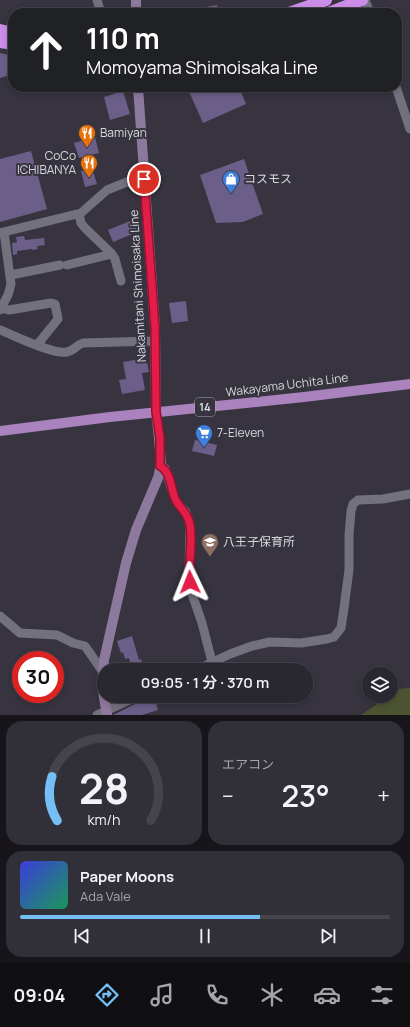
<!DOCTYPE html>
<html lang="ja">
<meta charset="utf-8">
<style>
:root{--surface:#29272f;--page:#312f37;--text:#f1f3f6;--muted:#a5a5aa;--line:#45444b;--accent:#74c0f6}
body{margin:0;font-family:Manrope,"Noto Sans JP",sans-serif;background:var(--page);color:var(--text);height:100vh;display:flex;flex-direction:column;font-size:15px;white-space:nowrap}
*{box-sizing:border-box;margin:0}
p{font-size:13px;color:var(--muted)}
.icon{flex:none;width:22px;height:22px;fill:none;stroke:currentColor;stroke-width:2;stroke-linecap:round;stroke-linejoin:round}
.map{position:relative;height:715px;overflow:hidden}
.panel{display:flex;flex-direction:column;gap:6px;padding:6px;background:#17151a;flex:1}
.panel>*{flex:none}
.banner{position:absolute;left:8px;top:8px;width:394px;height:84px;border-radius:16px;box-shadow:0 2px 6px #0003,0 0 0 1px var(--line);background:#202124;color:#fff;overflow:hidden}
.fabs{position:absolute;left:362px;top:667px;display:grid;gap:8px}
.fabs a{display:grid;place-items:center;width:36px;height:36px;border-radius:50%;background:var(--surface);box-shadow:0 2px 6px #0003,0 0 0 1px var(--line);font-size:20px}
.speed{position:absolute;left:12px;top:651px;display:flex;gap:8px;font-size:20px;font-weight:700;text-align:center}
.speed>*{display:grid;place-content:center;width:52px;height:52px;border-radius:50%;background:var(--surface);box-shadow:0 2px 6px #0003,0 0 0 1px var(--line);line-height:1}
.speed .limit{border:6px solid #d22;background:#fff;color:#111}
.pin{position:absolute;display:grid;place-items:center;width:34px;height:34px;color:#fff;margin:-17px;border:2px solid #fff;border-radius:50%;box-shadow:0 1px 4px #0007}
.me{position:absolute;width:44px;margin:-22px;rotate:358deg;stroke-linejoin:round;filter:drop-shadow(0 0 3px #0008)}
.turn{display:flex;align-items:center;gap:14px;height:84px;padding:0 12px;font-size:18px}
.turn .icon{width:52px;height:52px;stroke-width:2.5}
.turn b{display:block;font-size:28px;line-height:34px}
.big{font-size:30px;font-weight:600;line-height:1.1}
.panel .widget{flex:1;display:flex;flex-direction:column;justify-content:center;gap:6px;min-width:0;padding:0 14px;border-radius:16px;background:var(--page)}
.panel .dial{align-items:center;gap:0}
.dial svg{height:104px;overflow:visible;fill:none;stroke:var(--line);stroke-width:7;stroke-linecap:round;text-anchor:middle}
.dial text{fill:var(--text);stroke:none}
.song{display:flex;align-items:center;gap:12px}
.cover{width:48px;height:48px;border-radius:6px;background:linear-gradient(135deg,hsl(240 70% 55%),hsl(150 70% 35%))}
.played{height:4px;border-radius:2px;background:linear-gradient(90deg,var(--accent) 65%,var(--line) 65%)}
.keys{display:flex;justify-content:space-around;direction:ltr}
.heat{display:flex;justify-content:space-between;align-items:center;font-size:22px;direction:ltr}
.panel .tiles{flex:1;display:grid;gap:6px;grid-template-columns:1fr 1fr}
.widget:last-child{grid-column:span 2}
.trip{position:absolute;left:97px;top:663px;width:216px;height:40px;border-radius:20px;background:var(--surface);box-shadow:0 2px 6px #0003,0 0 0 1px var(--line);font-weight:600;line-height:40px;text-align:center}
.tab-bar{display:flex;height:64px;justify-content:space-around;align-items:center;background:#101013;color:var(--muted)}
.tab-bar .icon{width:28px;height:28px}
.tab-bar .current{color:var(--accent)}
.tab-bar b{font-size:18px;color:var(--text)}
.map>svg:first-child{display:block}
.green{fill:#4c5432}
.building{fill:#6b5e88}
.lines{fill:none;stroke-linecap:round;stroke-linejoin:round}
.street{stroke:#74717e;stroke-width:9}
.secondary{stroke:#8e799e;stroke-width:10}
.primary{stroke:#a982be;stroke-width:10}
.highway{stroke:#cc8de8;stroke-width:12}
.route-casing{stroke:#92132f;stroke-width:10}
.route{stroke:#e11d48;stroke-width:7}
.labels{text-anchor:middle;stroke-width:4;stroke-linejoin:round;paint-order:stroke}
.shield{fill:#37343f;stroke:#a8a6ae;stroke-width:1}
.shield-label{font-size:11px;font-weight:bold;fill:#d9d7de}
.poi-label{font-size:12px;fill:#d9d7de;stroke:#37343f;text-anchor:start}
.street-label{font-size:12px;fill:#d9d7de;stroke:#37343f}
</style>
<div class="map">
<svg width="410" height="715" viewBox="0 0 410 715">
<rect width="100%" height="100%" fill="#37343f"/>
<path class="green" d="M410,688V715H361L389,696H391V694L398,689Z"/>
<path class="building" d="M217,5L218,13H192L191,10Z
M0,53L13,56V74L0,78Z
M187,87H239L246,104L203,123Z
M123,91L130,114L110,120L104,97Z
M95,137L99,153L79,158L74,143Z
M31,151L47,209L0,222V159Z
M244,159L263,214L243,222L216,223L200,175Z
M92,168L97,184L85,187L81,171Z
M135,219L140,231L113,242L108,230Z
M24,236L25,240L44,238L45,245L37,246L38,249L32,250V249L17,251V254L13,255L12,243L17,242L16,237Z
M186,301L188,321L172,323L169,303Z
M146,358L149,372L142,373L145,390L122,394L119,380L126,379L123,362Z
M195,440L217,445L214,456L192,451Z
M132,636L139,660L141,659L143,666L132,670L129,658L125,659L123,652L121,653L117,641Z
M110,696H121L122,697L112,701Z
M147,696H179L180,702L174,703L173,698L156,703L158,710L142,715H113L141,701L144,697Z"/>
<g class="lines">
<path class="street" d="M97,0L101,13
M365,0L370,13
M396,87L410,129
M0,233L81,213L107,190L127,182L144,179
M112,254L115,259L121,281
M67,265L112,254L85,228L81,223L79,214
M11,275L60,265
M1,308L9,310L51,303L55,304L58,319L37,345
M0,310L8,295L11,284L4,232
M0,330C15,336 53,355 67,352C74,351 76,345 83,343L155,341
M161,465L165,468L175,499L179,505L186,512L190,526L189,573L191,591L202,623L212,662
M0,616L20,633L57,635L73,643L85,646L103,672
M196,670L230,654L252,646L270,642L301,643L327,639L334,637L341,628L344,608L349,570V535L351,511L353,504L358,500L383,499L410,494
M97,715L138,696"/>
<path class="secondary" d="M136,0V13
M107,715L102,685L104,660L126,563L136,530L158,478L161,465L159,438L156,412L155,327L138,87"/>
<path class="primary" d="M0,431L110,417L304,397L410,384"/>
<path class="highway" d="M289,13L326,0
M328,13L362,0
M0,30L13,33
M0,42L13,44"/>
</g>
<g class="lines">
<g class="route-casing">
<path id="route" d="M144,179L155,327L156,412L160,438V466C170,471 171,486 174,496C178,508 188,511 190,525C193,543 188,563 190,582"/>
</g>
<use href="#route" class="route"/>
</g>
<defs>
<g id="restaurant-pin" transform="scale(0.9)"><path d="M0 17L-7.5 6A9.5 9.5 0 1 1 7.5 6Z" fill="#e8710a" stroke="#37343f"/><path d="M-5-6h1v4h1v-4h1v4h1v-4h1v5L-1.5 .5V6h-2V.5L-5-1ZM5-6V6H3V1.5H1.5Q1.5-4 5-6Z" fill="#fff"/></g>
<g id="shop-pin" transform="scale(0.9)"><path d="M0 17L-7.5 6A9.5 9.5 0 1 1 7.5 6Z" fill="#3f7fe0" stroke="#37343f"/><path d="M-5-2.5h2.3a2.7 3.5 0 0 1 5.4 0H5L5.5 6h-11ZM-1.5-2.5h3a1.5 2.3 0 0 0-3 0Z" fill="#fff"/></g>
<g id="supermarket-pin" transform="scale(0.9)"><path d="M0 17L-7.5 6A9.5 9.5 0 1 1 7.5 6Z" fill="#3f7fe0" stroke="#37343f"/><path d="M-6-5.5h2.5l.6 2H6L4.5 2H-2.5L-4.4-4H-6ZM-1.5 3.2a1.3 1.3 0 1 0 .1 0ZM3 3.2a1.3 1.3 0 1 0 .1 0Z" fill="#fff"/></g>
<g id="school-pin" transform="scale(0.9)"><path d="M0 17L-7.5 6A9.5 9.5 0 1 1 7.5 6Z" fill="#8d6e63" stroke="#37343f"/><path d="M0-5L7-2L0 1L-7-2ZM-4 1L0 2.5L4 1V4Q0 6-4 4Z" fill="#fff"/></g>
</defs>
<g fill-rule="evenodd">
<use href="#restaurant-pin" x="87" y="133"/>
<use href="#restaurant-pin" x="89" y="163"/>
<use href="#shop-pin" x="231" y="179"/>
<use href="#supermarket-pin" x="204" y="433"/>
<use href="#school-pin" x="210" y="542"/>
</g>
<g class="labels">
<rect class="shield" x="195" y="398" width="20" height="18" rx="3"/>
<g class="shield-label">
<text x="205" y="411">14</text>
</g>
<g class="poi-label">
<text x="100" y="137">Bamiyan</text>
<text x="76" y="160" text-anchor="end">CoCo<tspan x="76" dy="14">ICHIBANYA</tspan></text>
<text x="244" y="183">コスモス</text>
<text x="217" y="437">7-Eleven</text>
<text x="223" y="546">八王子保育所</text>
</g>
<g class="street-label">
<text transform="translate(138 286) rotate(-93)" y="4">Nakamitani Shimoisaka Line</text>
<text transform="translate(287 385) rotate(-7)" y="4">Wakayama Uchita Line</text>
</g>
</g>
</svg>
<div class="fabs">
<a><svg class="icon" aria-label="layers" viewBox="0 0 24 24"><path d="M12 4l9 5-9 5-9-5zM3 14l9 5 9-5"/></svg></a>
</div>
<div class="speed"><div class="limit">30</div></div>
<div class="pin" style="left:144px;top:179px;background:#d93025"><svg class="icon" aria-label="arrive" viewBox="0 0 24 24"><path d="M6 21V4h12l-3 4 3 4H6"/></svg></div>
<svg class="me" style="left:190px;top:582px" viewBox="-20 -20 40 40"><path d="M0-17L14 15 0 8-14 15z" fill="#e11d48" stroke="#fff" stroke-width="4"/></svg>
<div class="trip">09:05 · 1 分 · 370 m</div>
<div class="banner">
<div class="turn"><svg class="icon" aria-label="ahead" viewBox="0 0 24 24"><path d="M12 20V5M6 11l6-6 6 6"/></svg><div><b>110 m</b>Momoyama Shimoisaka Line</div></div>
</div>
</div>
<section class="panel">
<div class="tiles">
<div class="widget dial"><svg viewBox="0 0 100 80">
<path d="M14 69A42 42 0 1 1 86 69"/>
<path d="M14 69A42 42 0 0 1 10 35" stroke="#74c0f6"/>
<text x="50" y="56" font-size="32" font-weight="700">28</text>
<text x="50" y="72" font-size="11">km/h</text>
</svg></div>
<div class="widget"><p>エアコン</p>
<div class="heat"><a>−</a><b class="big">23°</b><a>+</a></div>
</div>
<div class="widget">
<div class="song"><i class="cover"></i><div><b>Paper Moons</b><p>Ada Vale</p></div></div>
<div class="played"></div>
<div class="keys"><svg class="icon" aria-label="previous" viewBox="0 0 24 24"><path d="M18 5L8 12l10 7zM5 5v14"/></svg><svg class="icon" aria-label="pause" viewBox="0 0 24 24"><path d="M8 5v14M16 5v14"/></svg><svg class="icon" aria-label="next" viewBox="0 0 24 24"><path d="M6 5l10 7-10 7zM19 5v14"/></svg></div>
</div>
</div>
</section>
<nav class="tab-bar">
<b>09:04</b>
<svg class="icon current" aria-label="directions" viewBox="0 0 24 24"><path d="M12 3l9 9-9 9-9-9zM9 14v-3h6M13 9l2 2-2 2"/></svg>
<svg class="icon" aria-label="music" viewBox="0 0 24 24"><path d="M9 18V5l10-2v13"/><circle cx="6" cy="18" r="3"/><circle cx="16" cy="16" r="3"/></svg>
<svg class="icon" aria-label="phone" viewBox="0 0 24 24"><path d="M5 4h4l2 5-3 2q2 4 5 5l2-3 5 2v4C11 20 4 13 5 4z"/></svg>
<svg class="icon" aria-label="climate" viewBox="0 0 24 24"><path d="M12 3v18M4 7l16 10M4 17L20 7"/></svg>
<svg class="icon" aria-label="car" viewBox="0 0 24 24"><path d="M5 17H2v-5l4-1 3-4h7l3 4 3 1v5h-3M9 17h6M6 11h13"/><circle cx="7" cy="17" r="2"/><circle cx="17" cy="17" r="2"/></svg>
<svg class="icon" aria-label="filters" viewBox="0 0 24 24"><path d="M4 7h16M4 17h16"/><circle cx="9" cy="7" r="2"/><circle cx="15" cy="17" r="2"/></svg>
</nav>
